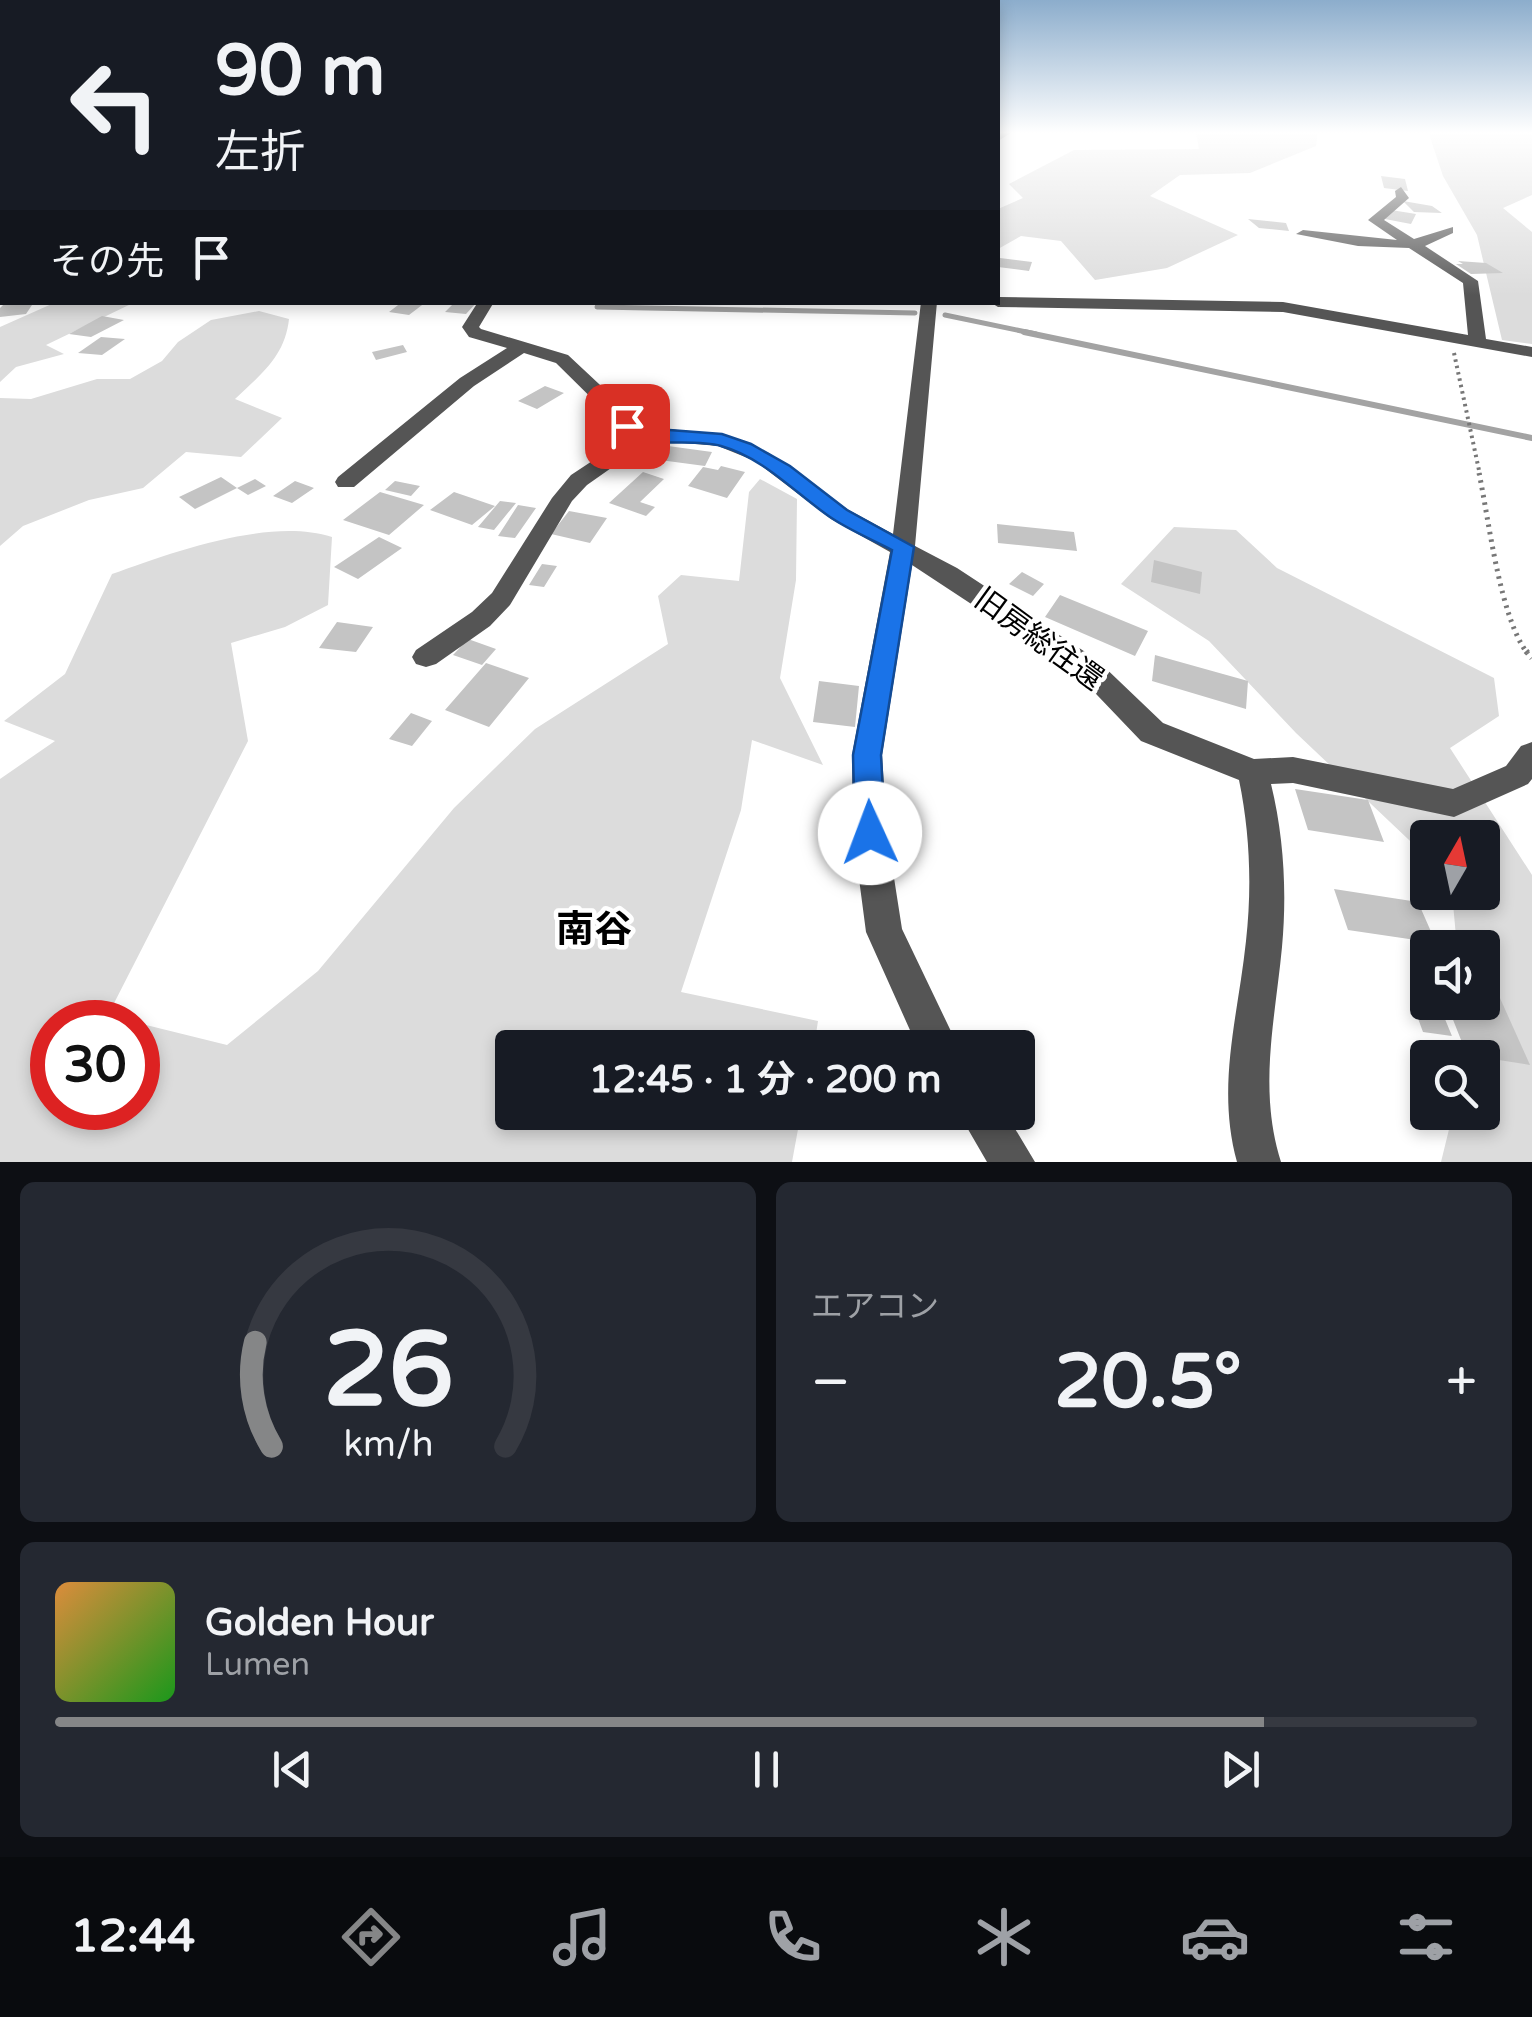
<!DOCTYPE html>
<html lang="ja">
<meta charset="utf-8">
<style>
:root{--surface:#171b24;--page:#242831;--text:#f1f3f6;--muted:#9ea1a6;--line:#363941;--accent:#858687}
body{margin:0;font-family:"Varela Round","Noto Sans JP",sans-serif;background:var(--page);color:var(--text);height:100vh;display:flex;flex-direction:column;font-size:38px;white-space:nowrap}
*{box-sizing:border-box;margin:0}
p{font-size:32px;color:var(--muted)}
.icon{flex:none;width:55px;height:55px;fill:none;stroke:currentColor;stroke-width:2;stroke-linecap:round;stroke-linejoin:round}
.map{position:relative;height:1162px;overflow:hidden}
.panel{display:flex;flex-direction:column;gap:20px;padding:20px;background:#0d0f14;flex:1}
.panel>*{flex:none}
.hud{position:absolute;left:0px;top:0px;width:1000px;height:305px;box-shadow:0 5px 15px #0003;background:#171b24;color:var(--text);overflow:hidden}
.needle{width:65px;rotate:9deg}
.fabs{position:absolute;left:1410px;top:820px;display:grid;gap:20px}
.fabs a{display:grid;place-items:center;width:90px;height:90px;border-radius:10px;background:var(--surface);box-shadow:0 5px 15px #0003;font-size:50px}
.speed{position:absolute;left:30px;top:1000px;display:flex;gap:20px;font-size:50px;font-weight:700;text-align:center}
.speed>*{display:grid;place-content:center;width:130px;height:130px;border-radius:50%;background:var(--surface);box-shadow:0 5px 15px #0003;line-height:1}
.speed .limit{border:15px solid #d22;background:#fff;color:#111}
.pin{position:absolute;display:grid;place-items:center;width:85px;height:85px;color:#fff;margin:-42px;border-radius:20px;box-shadow:0 5px 15px #0006}
.me{position:absolute;width:110px;margin:-55px;rotate:358deg;stroke-linejoin:round;filter:drop-shadow(0 0 8px #0008)}
.turn{display:flex;align-items:center;gap:35px;height:210px;padding:0 50px;font-size:45px}
.turn .icon{width:130px;height:130px;stroke-width:2.5}
.turn b{display:block;font-size:70px;line-height:85px}
.then{display:flex;align-items:center;height:95px;padding:0 50px;background:#0003;gap:20px;font-size:38px}
.big{font-size:75px;font-weight:700;line-height:1.1}
.panel .widget{flex:1;display:flex;flex-direction:column;justify-content:center;gap:15px;min-width:0;padding:0 35px;border-radius:15px;background:var(--page)}
.panel .dial{align-items:center;gap:0}
.dial svg{height:260px;overflow:visible;fill:none;stroke:var(--line);stroke-width:7;stroke-linecap:round;text-anchor:middle}
.dial text{fill:var(--text);stroke:none}
.song{display:flex;align-items:center;gap:30px}
.cover{width:120px;height:120px;border-radius:15px;background:linear-gradient(135deg,hsl(30 70% 55%),hsl(120 70% 35%))}
.played{height:10px;border-radius:5px;background:linear-gradient(90deg,var(--accent) 85%,var(--line) 85%)}
.keys{display:flex;justify-content:space-around;direction:ltr}
.heat{display:flex;justify-content:space-between;align-items:center;font-size:55px;direction:ltr}
.panel .tiles{flex:1;display:grid;gap:20px;grid-template-columns:1fr 1fr}
.widget:last-child{grid-column:span 2}
.trip{position:absolute;left:495px;top:1030px;width:540px;height:100px;border-radius:10px;background:var(--surface);box-shadow:0 5px 15px #0003;font-weight:700;line-height:100px;text-align:center}
.menu{display:flex;height:160px;justify-content:space-around;align-items:center;background:#090b0e;color:var(--muted)}
.menu .icon{width:70px;height:70px}
.menu .active{color:var(--accent)}
.menu b{font-size:45px;color:var(--text)}
.map>svg:first-child{display:block}
.green{fill:#dcdcdc}
.lines{fill:none;stroke-linecap:round;stroke-linejoin:round}
.stream-far1{stroke:#a3a3a3;stroke-width:5}
.stream{stroke:#a3a3a3;stroke-width:6}
.building{fill:#c4c4c4}
.path-far2{stroke:#777;stroke-width:4;stroke-dasharray:2.5 4;stroke-linecap:butt}
.path-far1{stroke:#777;stroke-width:5;stroke-dasharray:2.5 5;stroke-linecap:butt}
.path{stroke:#777;stroke-width:6;stroke-dasharray:2.5 6;stroke-linecap:butt}
.minor{fill:#555;fill-rule:evenodd}
.route{fill:#1a73e8;stroke:#114b97;stroke-width:2.5}
.labels{text-anchor:middle;stroke-width:9;stroke-linejoin:round;paint-order:stroke}
.street-label{font-size:30px;fill:#000;stroke:#fff}
.near-neighbourhood-label{font-size:38px;font-weight:bold;fill:#000;stroke:#fff}
</style>
<div class="map">
<svg width="1532" height="1162" viewBox="0 0 1532 1162">
<rect width="100%" height="100%" fill="#fff"/>
<path class="green" d="M1196,132H1318L1316,146L1250,173L1180,175L1150,196L1238,235L1167,268L1095,280L1061,241L1021,236L998,249V209L1023,198L1009,184L1074,150L1199,149Z
M1422,132H1532V195L1503,208L1532,232V344L1502,340L1477,235L1443,176L1429,134Z
M54,303H133L46,345L64,354L16,367L0,382V327Z
M259,311L289,319C285,357 260,375 235,399L282,418L241,457L186,452L143,488L89,500L23,526L0,546V398L31,399L97,379H130L162,361L178,342L211,320Z
M760,479L797,499L796,580L780,678L823,765L752,740L741,810L681,992L818,1021L814,1047L512,1048V1112L801,1113L792,1162H0V779L55,741L4,721L65,674L112,574C173,552 269,517 332,537L328,605L285,627L231,643L248,741L108,1015L136,1022H52V1108H138V1023L227,1045L318,971L454,808L535,729L668,644L658,596L681,575L739,581L749,492Z
M1174,527L1236,530L1277,568L1494,678L1499,716L1450,748L1532,875V1162H1441L1453,1113L1482,1112V1058L1467,1057L1482,1002V948L1457,947L1452,893L1482,892V838H1428L1427,857L1296,733L1209,641L1121,584Z"/>
<g class="lines">
<path class="stream-far1" d="M597,307L915,313
M945,315L1036,334"/>
<path class="stream" d="M1024,332L1532,438"/>
</g>
<path class="building" d="M1381,176L1405,179L1408,191L1384,188Z
M1403,201L1432,206L1442,213L1414,212Z
M1391,210L1416,214L1411,224L1385,219Z
M1248,219L1286,223L1289,231L1259,228Z
M1000,258L1032,262L1029,271L998,267Z
M1458,261L1486,263L1503,273L1471,274L1456,264H1463Z
M6,302H34L26,314L0,317V308Z
M402,302H426L409,315L389,312Z
M455,302H477L466,314L445,312Z
M102,316L124,320L91,337L69,334Z
M101,337L125,339L102,355L78,353Z
M403,345L407,352L376,360L372,352Z
M545,386L564,393L537,409L518,401Z
M668,446L712,452L705,466L660,460Z
M721,466L745,472L727,498L688,486L703,467L718,470Z
M643,472L664,479L640,502L655,507L646,516L609,503Z
M221,477L237,488L195,509L179,497Z
M255,479L266,486L248,495L237,488Z
M295,481L314,488L292,503L273,496Z
M395,481L420,486L411,496L385,490Z
M380,492L424,505L389,535L343,520Z
M454,492L495,506L472,525L430,510Z
M500,501L516,503L494,530L478,527Z
M518,505L536,508L515,538L498,536Z
M569,511L607,518L590,543L551,534Z
M997,524L1074,532L1077,551L998,543Z
M379,537L402,548L358,579L334,567Z
M1154,560L1202,572L1200,594L1151,582Z
M542,564L557,566L544,587L529,585Z
M1022,572L1044,584L1033,596L1009,584Z
M1060,595L1148,631L1135,656L1045,617Z
M337,622L373,627L356,652L319,648Z
M468,639L496,649L482,665L453,655Z
M1155,655L1248,681L1246,709L1152,681Z
M486,663L529,678L489,727L445,710Z
M819,681L859,686L855,727L813,722Z
M411,713L432,721L412,746L389,739Z
M1295,789L1368,800L1384,842L1308,830Z
M1334,889L1418,902L1436,943L1348,930Z
M1482,968L1487,969L1530,1065L1467,1055L1446,1002H1482Z
M1412,1002L1440,1007L1452,1036L1423,1032Z"/>
<g class="lines">
<path class="path-far2" d="M1454,353L1480,475"/>
<path class="path-far1" d="M1479,473C1489,520 1500,619 1528,654"/>
<path class="path" d="M1526,651L1532,658"/>
<path class="minor" d="M999,132H1012L998,141Z
M1401,187L1409,198L1384,220L1414,239L1453,227V233L1425,246L1478,281L1486,339L1532,347V357L1283,312L998,307L990,302H998V297L1283,302L1468,335L1463,283L1409,248L1358,246L1296,234L1303,230L1397,240L1368,220L1396,197L1395,191Z
M478,302H494L479,327L481,329L568,355L645,427L722,434L769,453L847,509L893,534L921,302H937L915,546L957,568L1096,659L1163,723L1254,759L1293,757L1453,789L1506,766L1521,746L1532,742V779L1528,784L1454,817L1293,783L1271,784C1284,837 1287,893 1282,947C1275,1021 1258,1089 1281,1162H1237C1216,1086 1238,1017 1246,941C1252,887 1250,833 1239,780L1141,741L1076,673L912,565L882,755L887,833L902,929L959,1048H918L866,932L853,833L852,755L890,552L831,519L755,461L718,446L651,440L587,485L572,501L510,605L490,626L436,664L426,667L416,664L412,657L416,650L472,612L492,593L552,498L571,475L630,436L556,363L524,353L474,386L354,487H338L335,482L338,477L460,378L507,348L469,337L462,327Z
M958,1112H1005L1035,1162H987Z"/>
</g>
<linearGradient id="sky" x2="0" y2="1"><stop stop-color="#8cadcc"/><stop offset="0.45" stop-color="#fff"/><stop offset="1" stop-color="#fff" stop-opacity="0"/></linearGradient>
<rect width="1532" height="295" fill="url(#sky)"/>
<path class="route" d="M627,421L643,428L722,434L751,444L790,466L847,510L914,547L881,755L885,833L881,843L870,847L859,843L855,833L853,755L892,550C871,539 849,530 830,517C795,493 764,458 721,446C689,437 643,452 618,426Z"/>
<g class="labels">
<g class="street-label">
<text transform="translate(1039 639) rotate(36)" y="10">旧房総往還</text>
</g>
<g class="near-neighbourhood-label">
<text x="594" y="942">南谷</text>
</g>
</g>
</svg>
<div class="fabs">
<a><svg class="needle" viewBox="-14 -14 28 28"><path d="M0-13l5 13h-10z" fill="#e53935"/><path d="M0 13l5-13h-10z" fill="#9ea1a6"/></svg></a>
<a><svg class="icon" aria-label="sound" viewBox="0 0 24 24"><path d="M4 9h4l5-4v14l-5-4H4zM17 9q2 3 0 6"/></svg></a>
<a><svg class="icon" aria-label="search" viewBox="0 0 24 24"><circle cx="10" cy="10" r="6"/><path d="M15 15l6 6"/></svg></a>
</div>
<div class="speed"><div class="limit">30</div></div>
<div class="pin" style="left:627px;top:426px;background:#d93025"><svg class="icon" aria-label="arrive" viewBox="0 0 24 24"><path d="M6 21V4h12l-3 4 3 4H6"/></svg></div>
<svg class="me" style="left:870px;top:833px" viewBox="-20 -20 40 40"><circle r="19" fill="#fff"/><path d="M0-13L10 11 0 6-10 11z" fill="#1a73e8"/></svg>
<div class="trip">12:45 · 1 分 · 200 m</div>
<div class="hud">
<div class="turn"><svg class="icon" aria-label="left" viewBox="0 0 24 24"><path d="M17 20v-9H6M10 6l-5 5 5 5"/></svg><div><b>90 m</b>左折</div></div>
<div class="then">その先<svg class="icon" aria-label="arrive" viewBox="0 0 24 24"><path d="M6 21V4h12l-3 4 3 4H6"/></svg></div>
</div>
</div>
<section class="panel">
<div class="tiles">
<div class="widget dial"><svg viewBox="0 0 100 80">
<path d="M14 69A42 42 0 1 1 86 69"/>
<path d="M14 69A42 42 0 0 1 9 37" stroke="#858687"/>
<text x="50" y="56" font-size="32" font-weight="700">26</text>
<text x="50" y="72" font-size="11">km/h</text>
</svg></div>
<div class="widget"><p>エアコン</p>
<div class="heat"><a>−</a><b class="big">20.5°</b><a>+</a></div>
</div>
<div class="widget">
<div class="song"><i class="cover"></i><div><b>Golden Hour</b><p>Lumen</p></div></div>
<div class="played"></div>
<div class="keys"><svg class="icon" aria-label="previous" viewBox="0 0 24 24"><path d="M18 5L8 12l10 7zM5 5v14"/></svg><svg class="icon" aria-label="pause" viewBox="0 0 24 24"><path d="M8 5v14M16 5v14"/></svg><svg class="icon" aria-label="next" viewBox="0 0 24 24"><path d="M6 5l10 7-10 7zM19 5v14"/></svg></div>
</div>
</div>
</section>
<nav class="menu">
<b>12:44</b>
<svg class="icon active" aria-label="directions" viewBox="0 0 24 24"><path d="M12 3l9 9-9 9-9-9zM9 14v-3h6M13 9l2 2-2 2"/></svg>
<svg class="icon" aria-label="music" viewBox="0 0 24 24"><path d="M9 18V5l10-2v13"/><circle cx="6" cy="18" r="3"/><circle cx="16" cy="16" r="3"/></svg>
<svg class="icon" aria-label="phone" viewBox="0 0 24 24"><path d="M5 4h4l2 5-3 2q2 4 5 5l2-3 5 2v4C11 20 4 13 5 4z"/></svg>
<svg class="icon" aria-label="climate" viewBox="0 0 24 24"><path d="M12 3v18M4 7l16 10M4 17L20 7"/></svg>
<svg class="icon" aria-label="car" viewBox="0 0 24 24"><path d="M5 17H2v-5l4-1 3-4h7l3 4 3 1v5h-3M9 17h6M6 11h13"/><circle cx="7" cy="17" r="2"/><circle cx="17" cy="17" r="2"/></svg>
<svg class="icon" aria-label="filters" viewBox="0 0 24 24"><path d="M4 7h16M4 17h16"/><circle cx="9" cy="7" r="2"/><circle cx="15" cy="17" r="2"/></svg>
</nav>
